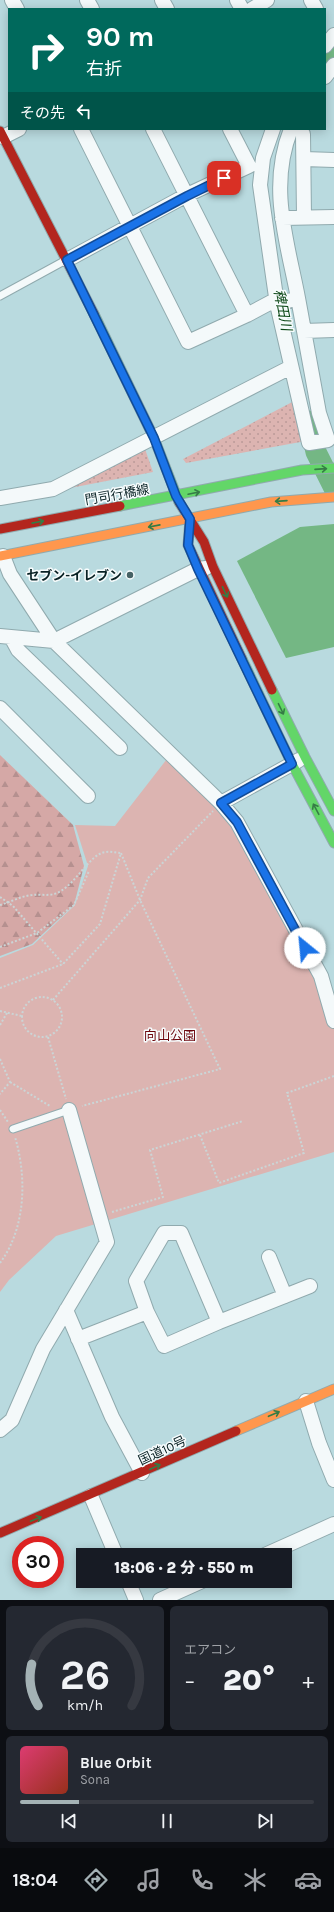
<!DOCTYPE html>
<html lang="ja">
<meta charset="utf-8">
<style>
:root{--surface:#171b24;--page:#242831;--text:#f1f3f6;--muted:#9ea1a6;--line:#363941;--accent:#a4b2b5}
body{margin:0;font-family:Karla,"Noto Sans JP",sans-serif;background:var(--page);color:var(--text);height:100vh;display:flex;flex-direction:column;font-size:15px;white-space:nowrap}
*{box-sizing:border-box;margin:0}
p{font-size:13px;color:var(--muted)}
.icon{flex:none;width:22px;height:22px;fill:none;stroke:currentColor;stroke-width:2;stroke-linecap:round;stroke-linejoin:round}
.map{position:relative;height:1600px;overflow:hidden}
.details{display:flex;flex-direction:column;gap:6px;padding:6px;background:#0d0f14;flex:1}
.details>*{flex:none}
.banner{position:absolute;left:8px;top:8px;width:318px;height:122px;border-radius:0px;box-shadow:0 2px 10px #0003;background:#00695c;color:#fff;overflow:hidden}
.speed{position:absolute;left:12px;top:1536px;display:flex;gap:8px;font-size:20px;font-weight:700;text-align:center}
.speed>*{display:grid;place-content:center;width:52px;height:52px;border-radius:50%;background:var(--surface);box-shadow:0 2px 10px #0003;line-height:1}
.speed .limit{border:6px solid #d22;background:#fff;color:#111}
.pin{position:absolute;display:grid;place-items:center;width:34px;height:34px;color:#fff;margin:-17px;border-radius:8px;box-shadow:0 2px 6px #0006}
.me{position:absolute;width:44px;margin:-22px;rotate:332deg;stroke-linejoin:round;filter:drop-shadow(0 0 3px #0008)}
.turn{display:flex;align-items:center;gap:14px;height:84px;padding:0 12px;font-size:18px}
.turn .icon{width:52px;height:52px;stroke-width:2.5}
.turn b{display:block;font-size:28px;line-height:34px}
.then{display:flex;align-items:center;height:38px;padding:0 12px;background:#0003;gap:8px;font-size:15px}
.big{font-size:30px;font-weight:800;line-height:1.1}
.details .widget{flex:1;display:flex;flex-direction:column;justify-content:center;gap:6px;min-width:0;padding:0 14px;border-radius:6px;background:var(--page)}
.details .dial{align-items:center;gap:0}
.dial svg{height:104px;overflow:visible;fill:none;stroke:var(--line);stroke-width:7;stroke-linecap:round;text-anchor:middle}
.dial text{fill:var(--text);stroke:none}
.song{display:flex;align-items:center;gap:12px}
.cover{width:48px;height:48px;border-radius:6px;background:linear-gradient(135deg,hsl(340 70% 55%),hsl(10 70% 35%))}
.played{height:4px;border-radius:2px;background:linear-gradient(90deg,var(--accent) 20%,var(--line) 20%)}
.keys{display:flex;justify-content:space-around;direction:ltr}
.heat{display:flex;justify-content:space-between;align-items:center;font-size:22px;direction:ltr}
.details .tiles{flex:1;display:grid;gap:6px;grid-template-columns:1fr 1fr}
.widget:last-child{grid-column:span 2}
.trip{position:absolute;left:76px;top:1548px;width:216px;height:40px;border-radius:0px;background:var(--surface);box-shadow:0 2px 10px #0003;font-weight:800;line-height:40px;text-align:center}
.menu{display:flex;height:64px;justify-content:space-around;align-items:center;background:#090b0e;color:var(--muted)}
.menu .icon{width:28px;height:28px}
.menu .selected{color:var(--accent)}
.menu b{font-size:18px;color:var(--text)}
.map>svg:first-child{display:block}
.grass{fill:url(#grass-dots)}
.forest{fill:url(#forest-firs)}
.park{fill:#dcb4b1}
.water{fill:#74b784}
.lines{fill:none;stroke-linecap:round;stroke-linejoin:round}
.river{stroke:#74b784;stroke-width:21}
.lane-casing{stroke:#90aaae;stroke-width:9}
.street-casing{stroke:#90aaae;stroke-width:16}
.fast-casing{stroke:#90aaae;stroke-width:11}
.slow-casing{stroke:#90aaae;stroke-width:11}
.jam-casing{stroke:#90aaae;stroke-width:11}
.path{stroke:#cbd5d6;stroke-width:2;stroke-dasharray:2 2;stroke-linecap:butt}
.lane{stroke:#f4f9fa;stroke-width:7}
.street{stroke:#f4f9fa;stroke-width:14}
.fast{stroke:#63d668;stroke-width:9}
.slow{stroke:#ff974d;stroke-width:9}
.jam{stroke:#b3261e;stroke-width:9}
.oneway{stroke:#367c46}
.route-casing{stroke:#114b97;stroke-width:10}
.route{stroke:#1a73e8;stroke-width:7}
.poi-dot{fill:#466265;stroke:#f7fcfd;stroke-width:1.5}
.labels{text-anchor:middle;stroke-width:3;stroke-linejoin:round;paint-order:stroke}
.street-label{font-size:13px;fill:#082124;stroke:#f7fcfd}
.poi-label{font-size:13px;font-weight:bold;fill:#082124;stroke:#f7fcfd;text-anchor:end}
.park-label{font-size:13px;fill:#6d070e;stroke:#f7fcfd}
.water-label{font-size:14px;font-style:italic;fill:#0b4716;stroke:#f7fcfd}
</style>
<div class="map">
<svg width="334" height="1600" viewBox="0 0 334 1600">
<defs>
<pattern id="grass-dots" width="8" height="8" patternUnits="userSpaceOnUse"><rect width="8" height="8" fill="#dcb4b1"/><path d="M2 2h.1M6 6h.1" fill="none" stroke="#bb9a98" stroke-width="1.8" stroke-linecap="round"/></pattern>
<pattern id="forest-firs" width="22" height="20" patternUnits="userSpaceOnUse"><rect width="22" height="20" fill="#d5a8a6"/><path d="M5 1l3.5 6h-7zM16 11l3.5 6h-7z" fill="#b5908f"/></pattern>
</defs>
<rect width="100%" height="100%" fill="#b9dadf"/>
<path class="grass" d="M298,399L306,441L186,463L183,459Z
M144,446L153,472L65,489Z"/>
<path class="forest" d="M0,755L73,825L84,866L74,905L32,944L0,956Z"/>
<path class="park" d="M170,755L221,803L321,976L334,1021V1152L56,1236L9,1280L0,1292V958L33,945L75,905L88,866L75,825L115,826Z"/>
<path class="water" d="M334,524V647L286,658L237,561L300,527Z"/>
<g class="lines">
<path class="river" d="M325,58L334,46
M309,421L316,452L334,488"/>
<g class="lane-casing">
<path id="lane" d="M0,296L66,260
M13,1129L69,1110"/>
</g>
<g class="street-casing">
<path id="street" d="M12,0L17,9
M87,0L92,9
M162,0L167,9
M237,0L242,9
M311,0L316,9
M252,9L267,0
M325,46L334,35
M325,77L334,65
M81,129L188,342L247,315L277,299
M153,129L247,315
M273,129L263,158L260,185L277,304L298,298C287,240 268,187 291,129
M303,134L304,217
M3,137L19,129
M304,159L334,160
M282,218L334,217
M67,260L187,195L249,166L230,129
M277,304L309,443L328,440L319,413L298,298
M304,331L334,330
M0,498L53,489L291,367
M3,556L10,574L54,641L221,803L237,822L321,976L334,1021
M0,636L54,641L198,569L206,568
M11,637L18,650L120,748
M0,708L88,796
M221,803L299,760
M269,1257L285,1296
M66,1310L112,1417L142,1473
M147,1312L164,1346L219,1322
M78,1339L147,1312L136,1281L164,1233H181L219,1322L310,1286
M306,1401L319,1443L334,1480
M0,1430L12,1420L43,1349L107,1242L69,1110
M91,1496L116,1555
M265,1555L334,1524
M128,1581L136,1600
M160,1600L202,1581"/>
</g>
<g class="fast-casing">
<path id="fast" d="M94,314L154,438L179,502
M120,506L302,470L334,468
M242,659L292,764L334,843
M272,690L305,757L334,811"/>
</g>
<g class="slow-casing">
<path id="slow" d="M0,556L271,502L334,497
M236,1431L334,1389"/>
</g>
<g class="jam-casing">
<path id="jam" d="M0,131L94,314
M179,502L204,542L213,567L272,690
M190,519L188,545L242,659
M0,529L120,506
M0,1533L236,1431"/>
</g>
<path class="path" d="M0,897L13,906L63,964
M0,905C11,902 21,896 32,895C39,894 47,896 54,894C74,889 89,853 106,852C111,851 116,853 121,853
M0,947L37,933L74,905L89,871
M0,988L63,964L100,924L121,853L140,900L220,1069L82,1106
M22 1017a20 20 0 1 1 40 0a20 20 0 1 1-40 0Z
M53,1000L140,900L148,878L213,811
M0,1011L22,1016
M0,1025L7,1013
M48,1037L66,1099
M0,1059L10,1082L0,1094
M10,1082L50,1106
M0,1110L8,1122
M200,1135L219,1183L304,1153L287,1093L334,1076
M112,1212L163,1197L150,1150L243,1121
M0,1263C26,1228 27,1177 15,1137"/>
<use href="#lane" class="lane"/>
<use href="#street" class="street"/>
<use href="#fast" class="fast"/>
<use href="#slow" class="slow"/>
<use href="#jam" class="jam"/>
</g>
<defs><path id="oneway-shaft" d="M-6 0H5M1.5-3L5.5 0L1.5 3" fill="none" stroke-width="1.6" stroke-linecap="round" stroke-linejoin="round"/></defs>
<g class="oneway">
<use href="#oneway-shaft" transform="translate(321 469) rotate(-4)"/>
<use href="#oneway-shaft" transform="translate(194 493) rotate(-12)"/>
<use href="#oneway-shaft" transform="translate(281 501) rotate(176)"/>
<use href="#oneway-shaft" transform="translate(38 522) rotate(-11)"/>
<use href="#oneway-shaft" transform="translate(154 526) rotate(169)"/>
<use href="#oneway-shaft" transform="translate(225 592) rotate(64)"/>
<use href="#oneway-shaft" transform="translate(281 709) rotate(64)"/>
<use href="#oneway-shaft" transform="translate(316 809) rotate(-118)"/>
<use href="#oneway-shaft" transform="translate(274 1414) rotate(-23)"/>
<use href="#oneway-shaft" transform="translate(155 1467) rotate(-25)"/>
<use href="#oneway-shaft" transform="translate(36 1519) rotate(-22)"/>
</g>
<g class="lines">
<g class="route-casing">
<path id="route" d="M224,178L187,196L67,260L154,438L176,496L190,519L188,545L198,569L292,764L221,803L237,822L305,948"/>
</g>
<use href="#route" class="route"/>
</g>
<circle class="poi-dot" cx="130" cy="575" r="4"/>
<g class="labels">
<g class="street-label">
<text transform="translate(117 494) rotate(-10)" y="5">門司行橋線</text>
<text transform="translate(162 1450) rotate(-25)" y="5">国道10号</text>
</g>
<g class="poi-label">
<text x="122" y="580">セブン-イレブン</text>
</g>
<g class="park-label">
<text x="170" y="1040">向山公園</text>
</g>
<g class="water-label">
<text transform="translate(283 310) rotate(79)" y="5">稗田川</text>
</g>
</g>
</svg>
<div class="speed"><div class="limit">30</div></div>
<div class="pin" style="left:224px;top:178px;background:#d93025"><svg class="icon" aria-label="arrive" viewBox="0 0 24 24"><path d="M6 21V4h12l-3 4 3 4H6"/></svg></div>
<svg class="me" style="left:305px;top:948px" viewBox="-20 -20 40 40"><circle r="19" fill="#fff"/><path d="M0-13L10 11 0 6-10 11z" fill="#1a73e8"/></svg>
<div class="trip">18:06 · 2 分 · 550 m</div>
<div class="banner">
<div class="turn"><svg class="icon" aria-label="right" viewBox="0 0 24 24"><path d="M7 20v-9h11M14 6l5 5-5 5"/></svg><div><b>90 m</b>右折</div></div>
<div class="then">その先<svg class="icon" aria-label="left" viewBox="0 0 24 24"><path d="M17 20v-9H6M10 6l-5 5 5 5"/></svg></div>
</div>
</div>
<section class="details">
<div class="tiles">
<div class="widget dial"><svg viewBox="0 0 100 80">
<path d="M14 69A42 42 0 1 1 86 69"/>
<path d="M14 69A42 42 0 0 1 9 37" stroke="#a4b2b5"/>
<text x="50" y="56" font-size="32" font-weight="700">26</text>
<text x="50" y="72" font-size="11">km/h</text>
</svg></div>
<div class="widget"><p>エアコン</p>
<div class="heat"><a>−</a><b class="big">20°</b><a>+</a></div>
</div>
<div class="widget">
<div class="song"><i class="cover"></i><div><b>Blue Orbit</b><p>Sona</p></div></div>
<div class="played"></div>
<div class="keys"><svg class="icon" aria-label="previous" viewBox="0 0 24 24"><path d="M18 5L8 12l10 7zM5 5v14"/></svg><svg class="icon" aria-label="pause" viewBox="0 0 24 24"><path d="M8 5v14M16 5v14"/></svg><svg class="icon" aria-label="next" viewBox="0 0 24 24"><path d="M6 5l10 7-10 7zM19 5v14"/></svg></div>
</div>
</div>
</section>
<nav class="menu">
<b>18:04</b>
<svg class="icon selected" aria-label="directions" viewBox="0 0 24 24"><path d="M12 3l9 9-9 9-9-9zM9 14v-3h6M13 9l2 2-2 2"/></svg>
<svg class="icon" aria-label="music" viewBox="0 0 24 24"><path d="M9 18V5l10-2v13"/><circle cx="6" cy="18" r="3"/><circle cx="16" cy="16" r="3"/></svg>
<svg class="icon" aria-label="phone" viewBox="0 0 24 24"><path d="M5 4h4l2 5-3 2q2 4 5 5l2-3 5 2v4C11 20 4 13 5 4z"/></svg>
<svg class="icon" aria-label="climate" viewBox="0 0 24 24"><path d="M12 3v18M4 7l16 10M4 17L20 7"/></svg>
<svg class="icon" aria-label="car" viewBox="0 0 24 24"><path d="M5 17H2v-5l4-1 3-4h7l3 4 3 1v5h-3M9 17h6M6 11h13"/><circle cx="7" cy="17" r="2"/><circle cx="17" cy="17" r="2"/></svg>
</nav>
